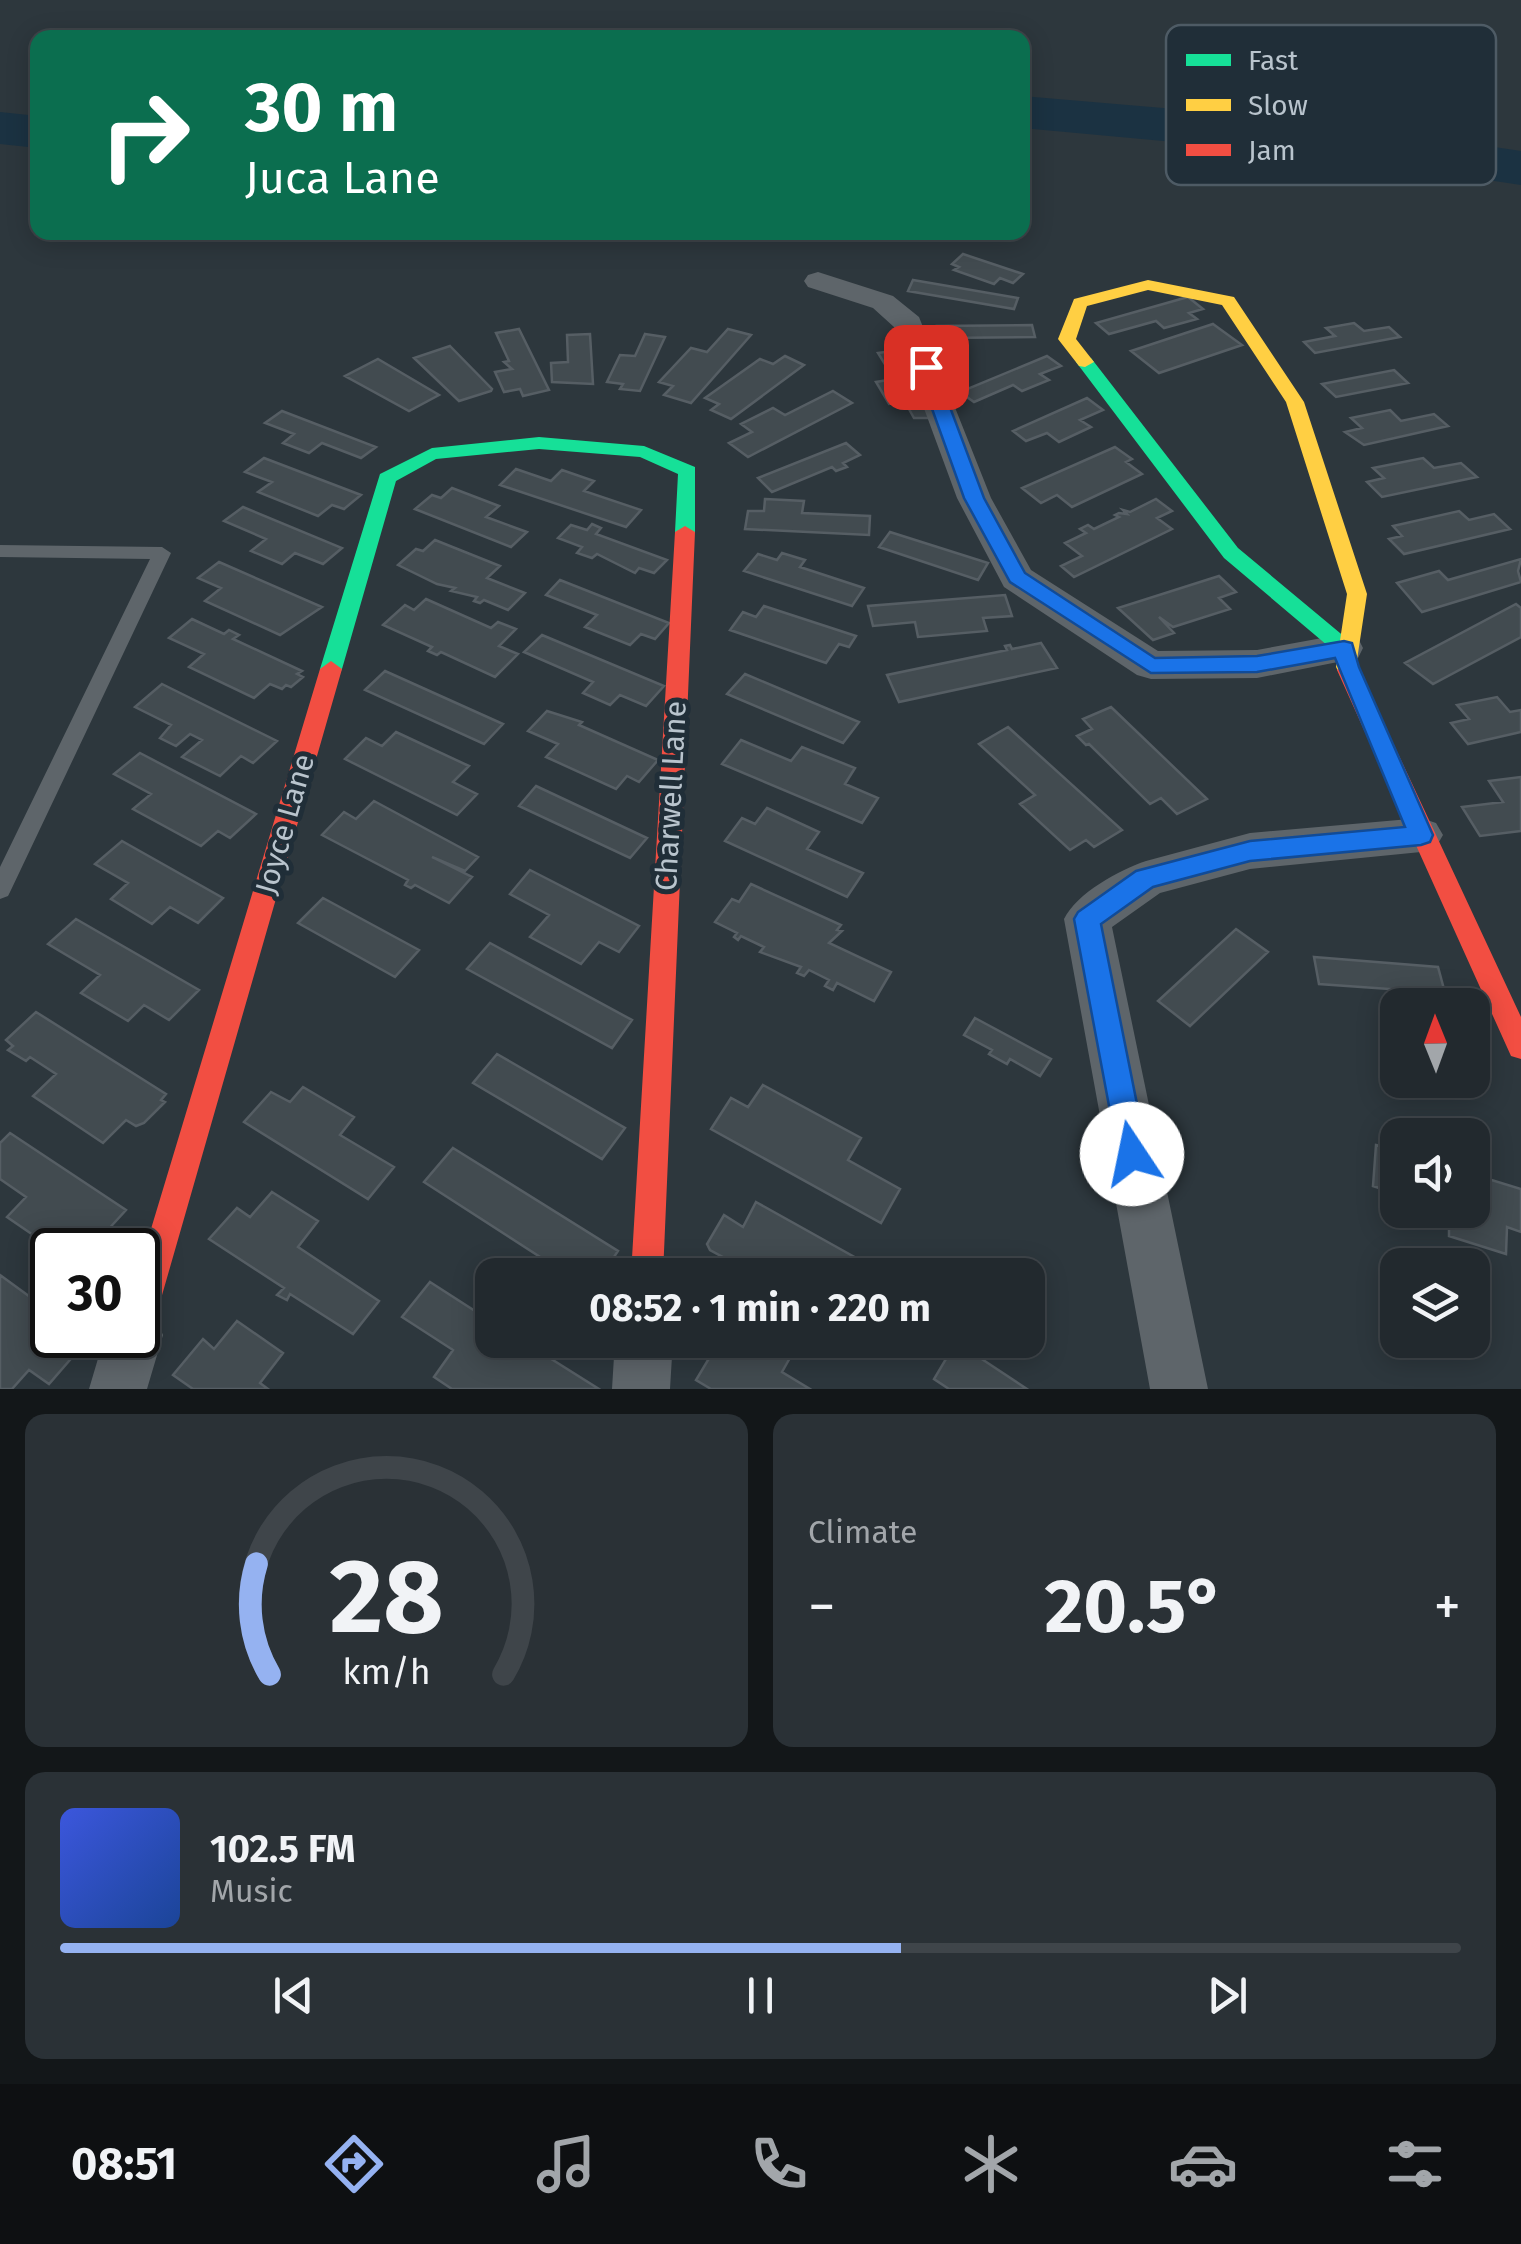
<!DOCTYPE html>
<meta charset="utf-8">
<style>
:root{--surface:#22292e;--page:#2a3136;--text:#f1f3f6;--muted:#a2a6aa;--line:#3f454a;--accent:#95b2f1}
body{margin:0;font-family:"Fira Sans",sans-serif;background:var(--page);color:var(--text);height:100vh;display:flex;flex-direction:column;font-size:38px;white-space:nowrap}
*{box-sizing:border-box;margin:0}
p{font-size:32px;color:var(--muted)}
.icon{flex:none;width:55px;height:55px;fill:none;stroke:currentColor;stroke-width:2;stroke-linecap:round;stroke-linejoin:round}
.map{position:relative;height:1389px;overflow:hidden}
.panel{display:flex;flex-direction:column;gap:25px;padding:25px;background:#131719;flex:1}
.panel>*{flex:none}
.banner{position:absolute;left:30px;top:30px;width:1000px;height:210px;border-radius:20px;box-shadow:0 5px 25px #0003,0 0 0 2px var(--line);background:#0b6e4f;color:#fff;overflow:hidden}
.needle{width:65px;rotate:359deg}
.controls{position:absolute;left:1380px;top:988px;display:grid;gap:20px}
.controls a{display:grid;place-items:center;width:110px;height:110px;border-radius:20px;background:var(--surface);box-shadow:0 5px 25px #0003,0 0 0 2px var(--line);font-size:50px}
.speed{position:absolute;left:30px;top:1228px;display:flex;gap:20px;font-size:50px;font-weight:700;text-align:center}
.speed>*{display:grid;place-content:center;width:130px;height:130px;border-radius:50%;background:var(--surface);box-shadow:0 5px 25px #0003,0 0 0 2px var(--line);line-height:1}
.speed .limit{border:5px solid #111;border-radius:15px;background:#fff;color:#111}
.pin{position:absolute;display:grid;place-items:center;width:85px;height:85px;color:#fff;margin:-42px;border-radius:20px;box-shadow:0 5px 15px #0006}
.me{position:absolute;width:110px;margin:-55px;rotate:349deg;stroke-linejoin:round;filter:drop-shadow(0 0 8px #0008)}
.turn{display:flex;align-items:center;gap:35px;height:210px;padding:0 50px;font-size:45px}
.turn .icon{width:130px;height:130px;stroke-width:2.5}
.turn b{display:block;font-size:70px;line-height:85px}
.big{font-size:75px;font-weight:700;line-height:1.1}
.panel .tile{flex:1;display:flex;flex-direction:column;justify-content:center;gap:15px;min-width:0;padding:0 35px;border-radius:20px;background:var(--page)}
.panel .dial{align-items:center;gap:0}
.dial svg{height:260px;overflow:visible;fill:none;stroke:var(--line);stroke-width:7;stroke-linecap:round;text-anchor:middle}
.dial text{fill:var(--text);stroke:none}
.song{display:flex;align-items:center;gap:30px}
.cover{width:120px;height:120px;border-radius:15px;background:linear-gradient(135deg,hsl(230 70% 55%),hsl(220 70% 35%))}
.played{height:10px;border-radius:5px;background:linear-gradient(90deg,var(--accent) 60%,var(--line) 60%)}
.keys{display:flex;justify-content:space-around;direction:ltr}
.heat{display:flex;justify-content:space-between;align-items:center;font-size:55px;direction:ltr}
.panel .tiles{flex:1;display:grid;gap:25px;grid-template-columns:1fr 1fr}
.tile:last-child{grid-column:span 2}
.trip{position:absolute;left:475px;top:1258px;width:570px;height:100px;border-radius:20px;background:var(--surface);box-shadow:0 5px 25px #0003,0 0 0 2px var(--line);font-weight:700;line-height:100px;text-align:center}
.tab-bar{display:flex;height:160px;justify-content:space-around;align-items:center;background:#0e1012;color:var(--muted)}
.tab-bar .icon{width:70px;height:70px}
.tab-bar .on{color:var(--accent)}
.tab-bar b{font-size:45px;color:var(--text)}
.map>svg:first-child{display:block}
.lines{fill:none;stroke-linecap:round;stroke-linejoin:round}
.river{fill:#1b3242;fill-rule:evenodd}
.building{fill:#424b50;stroke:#565e64;stroke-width:2.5}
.lane{fill:#5e656a;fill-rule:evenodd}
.street{fill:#5e656a;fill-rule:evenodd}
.fast{fill:#16e098;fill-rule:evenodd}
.slow{fill:#ffcf43;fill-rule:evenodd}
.jam{fill:#f24e42;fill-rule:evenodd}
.route{fill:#1a73e8;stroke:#114b97;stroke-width:2.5}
.labels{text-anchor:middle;stroke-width:10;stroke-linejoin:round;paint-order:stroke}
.street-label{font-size:30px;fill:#b9c4cd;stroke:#202e38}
.key{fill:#202e38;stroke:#4e5b65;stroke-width:2.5}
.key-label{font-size:28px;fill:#b9c4cd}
</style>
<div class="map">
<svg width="1521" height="1389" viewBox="0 0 1521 1389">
<rect width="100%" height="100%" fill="#2d373d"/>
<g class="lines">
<path class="river" d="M1022,96L1328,122L1521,151V185L1328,156L1022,128Z
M0,112L38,116V148L0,144Z"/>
</g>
<path class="building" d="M963,254L1023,274L1013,283L1000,278L994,284L954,270L959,267L952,264Z
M913,280L1018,298L1014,309L908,291Z
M1188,297L1203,309L1189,313L1197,319L1164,328L1156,321L1109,334L1096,323Z
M1354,323L1364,331L1389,327L1400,337L1315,353L1304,342L1335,336L1326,328Z
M1213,324L1242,345L1159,373L1131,351Z
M1032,325L1035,337L940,338L937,326Z
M519,329L549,390L523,396L520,389L504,392L495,372L512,369L504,362L509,361L496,333Z
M728,329L751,335L691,403L664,395L673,386L659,382L691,348L707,352Z
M590,334L593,384L552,382L551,363L568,362L567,335Z
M645,334L665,337L640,391L620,389L623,384L607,382L620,355L635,356Z
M450,346L492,389L491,391L459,401L414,358Z
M899,350L937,414L930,418H914L905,402L889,404L876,382L894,379L878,353Z
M785,356L804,365L731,419L711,410L719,404L705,398L760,359L773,364Z
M1047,356L1061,366L1040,374L1049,380L1022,391L1013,385L974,402L960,392Z
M378,359L439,395L409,411L345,376Z
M1394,370L1408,383L1336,397L1322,384Z
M833,391L852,403L748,457L729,443L752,432L741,424L773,408L785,415Z
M1087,398L1103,410L1080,420L1091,427L1059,442L1047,433L1026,441L1013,431Z
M1390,410L1401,421L1434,414L1448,426L1364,445L1345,432L1362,428L1351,418Z
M282,411L376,447L361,458L322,443L309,453L283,443L294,434L265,423Z
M846,443L860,455L843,463L847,467L836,471L832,467L772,492L758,478Z
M1115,447L1132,459L1126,462L1142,474L1072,507L1057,495L1041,503L1022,488Z
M264,458L361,495L344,509L332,505L318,516L258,492L272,482L245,472Z
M1423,458L1434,468L1461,463L1477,477L1382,497L1367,482L1384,478L1373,468Z
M516,469L551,481L562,470L594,481L584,491L641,510L626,527L500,485Z
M452,488L499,506L486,517L527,532L511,547L415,509L432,495L441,498Z
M765,499L804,501L802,513L870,516L869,535L745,529L748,511H764Z
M1156,499L1172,511L1157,518L1172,529L1074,577L1061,566L1082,556L1065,543L1086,533L1080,529L1088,525L1094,529L1119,517L1115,515L1119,513L1127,514L1123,510L1130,512Z
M243,507L342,548L323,564L295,553L282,564L251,551L266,539L224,521Z
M1459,511L1469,520L1494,514L1510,529L1404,554L1389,539L1402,536L1393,526Z
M592,524L601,528L596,534L667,560L654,573L639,568L635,573L597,554L592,558L577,553L582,547L558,538L571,525L587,530Z
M890,532L988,563L978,580L879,547Z
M435,540L500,566L487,578L525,593L508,610L484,600L480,603L474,601L477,597L451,591L455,588L437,584L398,565L416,549L423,551Z
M782,553L805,560L800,567L864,588L852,606L744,571L758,554L777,560Z
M1521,559L1518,571L1521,582L1422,612L1397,583L1439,571L1448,580Z
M219,562L322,607L280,635L205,601L221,588L198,578Z
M1219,576L1236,592L1219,598L1230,609L1173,627L1159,617L1174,633L1153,640L1118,608Z
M560,580L669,623L655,639L641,634L630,645L585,627L597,615L546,595Z
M1005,595L1012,616L983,618L987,631L918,637L915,622L873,626L868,606Z
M426,599L491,628L498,622L516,629L499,646L518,654L495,677L441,652L437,655L428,651L432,647L383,625L405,605L414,610Z
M1516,604L1521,608V637L1433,684L1405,663Z
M764,606L856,636L849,647L839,644L826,663L730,630L743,612L756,617Z
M192,619L224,634L229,630L239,635L233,639L302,671L297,674L303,677L291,687L286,685L282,689L270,684L254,698L189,667L204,654L169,638Z
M542,635L664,686L646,706L620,695L610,705L583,693L593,682L524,652Z
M1041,643L1057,668L899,702L887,675L1007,650L1005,646L1010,645L1012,649Z
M385,671L503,724L484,744L365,690Z
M745,674L859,722L843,743L727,694Z
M162,684L277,741L253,763L241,756L220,776L182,757L202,740L190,734L176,746L160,738L171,725L135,707Z
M1497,697L1510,712L1521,710V732L1468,744L1451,723L1469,719L1457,705Z
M1111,707L1207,799L1177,814L1161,798L1150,804L1089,744L1086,745L1077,736L1092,729L1083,719Z
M547,711L582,722L579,725L658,760L639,782L627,776L616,789L546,757L558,744L528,731Z
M1008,727L1122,830L1094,847L1086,840L1070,850L1020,804L1035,795L979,744Z
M396,732L469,766L453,782L477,794L457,815L345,759L366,738L382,746Z
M741,740L791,761L802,747L855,768L845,784L878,798L862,823L722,764Z
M140,753L256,814L230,838L218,831L201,846L133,809L151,794L114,774Z
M1521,777V831L1480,836L1462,807L1503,802L1489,781Z
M536,786L647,838L630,858L519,806Z
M374,801L478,857L465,871L432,857L472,877L449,903L415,885L411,888L405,885L408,880L322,835L344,812L356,819Z
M767,808L819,832L807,849L863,873L847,897L725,841L742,818L755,824Z
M122,841L223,898L198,923L170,907L152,924L111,899L128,883L95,864Z
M530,870L639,926L619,952L599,942L581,964L530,937L549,915L510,894Z
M751,884L841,925L837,930L842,931L829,943L891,972L874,1001L837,983L833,990L825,986L829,980L809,970L804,976L797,973L801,967L760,952L764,947L741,936L738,940L734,937L737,933L715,922L732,899L739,902Z
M323,898L419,950L395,977L298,923Z
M76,919L199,990L169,1020L144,1005L128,1021L81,993L100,975L48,944Z
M1236,929L1268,952L1190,1026L1158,1001Z
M490,943L632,1020L612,1048L467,969Z
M1314,957L1438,967L1445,993L1319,984Z
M36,1012L166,1094L161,1100L165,1102L144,1123L136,1126L126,1120L103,1143L33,1096L56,1074L30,1057L26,1061L8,1050L13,1046L6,1040Z
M975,1018L1051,1059L1040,1076L1010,1059L1007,1064L989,1054L992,1050L964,1035Z
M497,1054L625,1128L602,1159L473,1083Z
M763,1085L861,1138L848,1160L900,1189L881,1223L711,1129L731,1098L748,1107Z
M303,1087L354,1117L340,1135L394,1167L368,1199L244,1122L271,1092L290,1102Z
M10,1133L126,1210L94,1245L77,1234L62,1250H55L7,1217L26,1197L0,1179V1143Z
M1376,1145L1398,1151V1194L1373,1186Z
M453,1148L618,1251L602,1275H568L424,1182Z
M1472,1174L1521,1189V1232L1507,1227L1506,1254L1449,1236V1210H1472Z
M272,1192L318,1221L298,1247L379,1301L353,1334L290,1294L287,1300L277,1295L284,1288L209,1239L237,1208L250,1217Z
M756,1202L867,1264L862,1275H756L710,1250L707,1244L724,1215L743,1227Z
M0,1275L52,1313V1335H82L88,1339L49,1384L29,1370L12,1389H0Z
M430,1282L492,1322V1340H521L599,1389H452L434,1377L453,1350L402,1317Z
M237,1321L283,1353L260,1383L268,1389H193L173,1375L203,1339L214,1349Z
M720,1340H729L747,1352L755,1340H780L795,1349L782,1372L810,1389H711L696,1380Z
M956,1342L1027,1389H949L934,1379Z"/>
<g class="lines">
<path class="lane" d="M0,545L162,547L171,553L11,890L8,896L0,899V867L150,559L0,557Z"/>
<path class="street" d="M818,272L893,296L919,317L991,498L1031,570L1158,651L1257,650L1344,634L1358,638L1363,648L1358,658L1257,678L1151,679L1137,675L1004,587L957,498L894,327L873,308L808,287L804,281L808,275Z
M1421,818L1436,823L1443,835L1436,847L1421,852L1250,869L1160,893L1112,927L1208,1389H1150L1064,919C1077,893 1119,870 1146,861L1250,833Z
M138,1308L154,1315L163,1335L147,1389H89L105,1335H138Z
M615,1340H673L670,1389H612Z"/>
<path class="fast" d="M1085,357L1091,358L1238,548L1352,643L1359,670L1356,676H1340L1334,651L1224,558L1076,362Z
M539,437L644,446L695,467V532L685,538L675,532L678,474L640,457L539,449L436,459L396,481L342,669L339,675H323L320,669L380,474L432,448Z"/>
<path class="slow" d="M1148,280L1234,297L1304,402L1367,594L1355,673H1339L1336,667L1347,594L1286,402L1222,305L1148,290L1087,306L1076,339L1094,362L1085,367L1079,366L1058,339L1074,299Z"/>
<path class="jam" d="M685,526L695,532L663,1275H631L675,532Z
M331,661L342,669L154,1323L149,1334L138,1339L128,1335H138V1272L320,669Z
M1348,662L1359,670L1521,1017V1059L1511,1056L1337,670Z"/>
</g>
<path class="route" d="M926,362L935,367L984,498L1025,573L1155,658L1257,656L1344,641L1352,643L1359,667L1433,835L1430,842L1421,845L1250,861L1153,887L1101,924L1147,1154L1143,1164L1132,1168L1122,1164L1118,1154L1074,919L1078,912L1136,871L1250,841L1405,827L1335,658L1257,672L1151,673L1010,582L964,498L917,367Z"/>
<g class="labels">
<g class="street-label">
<text transform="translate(671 796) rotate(-87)" y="10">Charwell Lane</text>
<text transform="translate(285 824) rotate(-74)" y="10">Joyce Lane</text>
</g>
</g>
<rect x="1166" y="25" width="330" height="160" rx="15" class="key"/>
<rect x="1186" y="54" width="45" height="12" fill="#16e098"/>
<rect x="1186" y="99" width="45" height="12" fill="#ffcf43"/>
<rect x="1186" y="144" width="45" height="12" fill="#f24e42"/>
<g class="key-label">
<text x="1248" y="70">Fast</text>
<text x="1248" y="115">Slow</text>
<text x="1248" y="160">Jam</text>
</g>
</svg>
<div class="controls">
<a><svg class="needle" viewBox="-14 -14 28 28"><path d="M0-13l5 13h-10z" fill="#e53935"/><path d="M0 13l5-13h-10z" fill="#a2a6aa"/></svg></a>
<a><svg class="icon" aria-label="sound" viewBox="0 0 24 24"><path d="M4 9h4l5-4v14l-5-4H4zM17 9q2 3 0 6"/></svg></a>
<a><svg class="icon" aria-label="layers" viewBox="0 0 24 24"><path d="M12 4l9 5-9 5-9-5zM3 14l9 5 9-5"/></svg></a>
</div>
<div class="speed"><div class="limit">30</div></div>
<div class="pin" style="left:926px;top:367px;background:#d93025"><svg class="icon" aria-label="arrive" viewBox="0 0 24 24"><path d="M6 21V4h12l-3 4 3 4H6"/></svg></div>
<svg class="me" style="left:1132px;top:1154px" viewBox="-20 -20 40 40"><circle r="19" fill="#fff"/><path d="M0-13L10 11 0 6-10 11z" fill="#1a73e8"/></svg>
<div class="trip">08:52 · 1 min · 220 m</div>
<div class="banner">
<div class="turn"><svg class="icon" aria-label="right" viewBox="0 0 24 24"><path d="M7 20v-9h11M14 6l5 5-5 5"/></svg><div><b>30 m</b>Juca Lane</div></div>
</div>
</div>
<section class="panel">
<div class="tiles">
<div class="tile dial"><svg viewBox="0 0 100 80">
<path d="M14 69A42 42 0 1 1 86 69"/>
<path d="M14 69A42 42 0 0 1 10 35" stroke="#95b2f1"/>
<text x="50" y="56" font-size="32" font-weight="700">28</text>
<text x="50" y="72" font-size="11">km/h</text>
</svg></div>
<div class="tile"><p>Climate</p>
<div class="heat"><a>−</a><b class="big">20.5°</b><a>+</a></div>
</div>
<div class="tile">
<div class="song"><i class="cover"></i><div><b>102.5 FM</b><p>Music</p></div></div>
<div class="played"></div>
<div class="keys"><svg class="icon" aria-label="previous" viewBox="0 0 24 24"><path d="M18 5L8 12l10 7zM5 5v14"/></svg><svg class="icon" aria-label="pause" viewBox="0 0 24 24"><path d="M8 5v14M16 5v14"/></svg><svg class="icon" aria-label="next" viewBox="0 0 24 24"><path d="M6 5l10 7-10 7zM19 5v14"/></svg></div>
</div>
</div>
</section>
<nav class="tab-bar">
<b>08:51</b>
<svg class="icon on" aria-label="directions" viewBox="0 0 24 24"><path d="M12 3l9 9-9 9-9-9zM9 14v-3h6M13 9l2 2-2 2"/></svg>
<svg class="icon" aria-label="music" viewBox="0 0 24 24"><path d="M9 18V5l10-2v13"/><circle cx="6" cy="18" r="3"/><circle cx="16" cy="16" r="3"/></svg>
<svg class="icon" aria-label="phone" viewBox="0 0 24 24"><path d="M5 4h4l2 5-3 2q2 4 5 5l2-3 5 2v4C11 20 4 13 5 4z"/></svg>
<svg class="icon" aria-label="climate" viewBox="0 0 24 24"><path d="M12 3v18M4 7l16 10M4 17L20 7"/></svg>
<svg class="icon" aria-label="car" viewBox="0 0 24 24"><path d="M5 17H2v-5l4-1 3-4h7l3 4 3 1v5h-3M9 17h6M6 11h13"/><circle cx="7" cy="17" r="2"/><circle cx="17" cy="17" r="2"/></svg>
<svg class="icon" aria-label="filters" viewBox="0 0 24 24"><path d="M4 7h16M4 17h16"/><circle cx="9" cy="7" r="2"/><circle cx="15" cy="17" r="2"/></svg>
</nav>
